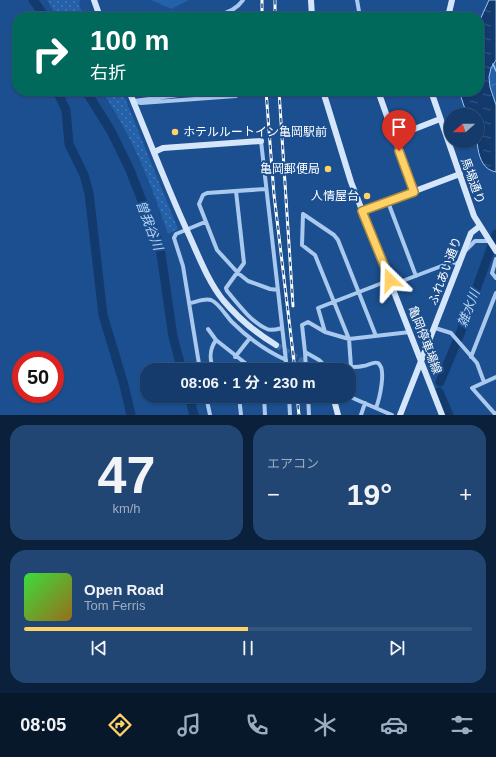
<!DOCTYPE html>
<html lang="ja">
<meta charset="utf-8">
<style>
:root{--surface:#143b6b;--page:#214673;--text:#f1f3f6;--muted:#9dadc1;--line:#33557e;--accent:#ffd166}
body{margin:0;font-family:Arial,"Noto Sans JP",sans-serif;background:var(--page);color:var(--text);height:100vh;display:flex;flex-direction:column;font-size:15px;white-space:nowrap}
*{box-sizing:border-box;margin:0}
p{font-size:13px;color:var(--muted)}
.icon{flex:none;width:22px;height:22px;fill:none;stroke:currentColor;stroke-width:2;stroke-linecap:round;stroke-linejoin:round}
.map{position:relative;height:415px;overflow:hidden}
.panel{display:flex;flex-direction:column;gap:10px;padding:10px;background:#0b203b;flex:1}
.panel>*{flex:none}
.banner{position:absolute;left:12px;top:12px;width:472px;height:84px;border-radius:16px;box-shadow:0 1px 3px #0004,0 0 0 1px var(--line);background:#00695c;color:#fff;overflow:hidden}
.needle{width:26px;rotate:249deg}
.controls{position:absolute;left:444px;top:108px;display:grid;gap:8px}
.controls a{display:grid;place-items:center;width:40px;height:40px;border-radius:50%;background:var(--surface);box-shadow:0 1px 3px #0004,0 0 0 1px var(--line);font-size:20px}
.speed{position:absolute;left:12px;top:351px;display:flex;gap:8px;font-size:20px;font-weight:700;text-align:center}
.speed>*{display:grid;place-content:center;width:52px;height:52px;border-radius:50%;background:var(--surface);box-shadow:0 1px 3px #0004,0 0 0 1px var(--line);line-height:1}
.speed .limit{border:6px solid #d22;background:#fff;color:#111}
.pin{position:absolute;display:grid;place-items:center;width:34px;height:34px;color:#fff;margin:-41px -17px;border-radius:50% 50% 50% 0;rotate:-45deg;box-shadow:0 0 4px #0007}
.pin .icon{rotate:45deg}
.me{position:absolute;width:44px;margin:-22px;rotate:338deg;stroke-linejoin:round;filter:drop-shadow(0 0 3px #0008)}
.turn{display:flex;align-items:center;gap:14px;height:84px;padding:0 12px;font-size:18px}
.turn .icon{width:52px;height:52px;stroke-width:2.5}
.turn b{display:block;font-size:28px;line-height:34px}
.big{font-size:30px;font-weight:700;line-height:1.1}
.panel .widget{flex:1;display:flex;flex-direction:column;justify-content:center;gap:6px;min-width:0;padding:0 14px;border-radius:16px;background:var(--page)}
.panel .dial{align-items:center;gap:0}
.dial b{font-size:52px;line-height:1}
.song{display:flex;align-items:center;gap:12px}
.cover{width:48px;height:48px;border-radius:6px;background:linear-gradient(135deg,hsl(120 70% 55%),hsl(40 70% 35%))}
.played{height:4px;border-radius:2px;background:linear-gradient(90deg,var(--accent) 50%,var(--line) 50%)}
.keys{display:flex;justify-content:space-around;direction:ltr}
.heat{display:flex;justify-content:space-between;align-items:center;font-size:22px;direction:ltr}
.panel .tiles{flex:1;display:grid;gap:10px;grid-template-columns:1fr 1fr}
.widget:last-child{grid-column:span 2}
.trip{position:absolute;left:140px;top:363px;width:216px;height:40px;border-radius:16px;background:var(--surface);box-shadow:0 1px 3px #0004,0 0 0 1px var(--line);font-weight:700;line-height:40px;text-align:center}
.dock{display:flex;height:64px;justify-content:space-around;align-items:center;background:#08182b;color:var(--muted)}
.dock .icon{width:28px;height:28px}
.dock .on{color:var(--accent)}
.dock b{font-size:18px;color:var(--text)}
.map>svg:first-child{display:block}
.forest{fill:url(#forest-crowns)}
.park{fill:url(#park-dots)}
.garden{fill:#2461a8}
.water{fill:url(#water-ripples);stroke:#9cc4f0}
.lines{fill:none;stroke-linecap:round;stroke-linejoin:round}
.stream{stroke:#9cc4f0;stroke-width:1.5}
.river{stroke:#123a6d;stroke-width:9}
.secondary-tunnel{stroke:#3d69a0;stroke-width:6;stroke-dasharray:6 3;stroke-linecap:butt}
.street{stroke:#a9c9ee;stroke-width:4}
.secondary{stroke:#d6e6fa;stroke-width:6}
.rail-casing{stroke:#fff;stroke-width:3}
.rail{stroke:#1b4f8f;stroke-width:1.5;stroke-dasharray:4.5;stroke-linecap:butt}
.route-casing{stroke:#a68842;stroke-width:10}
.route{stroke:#ffd166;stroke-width:7}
.poi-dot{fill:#ffd166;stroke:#1b4f8f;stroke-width:1.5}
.labels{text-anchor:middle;stroke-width:4;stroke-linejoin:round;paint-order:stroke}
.poi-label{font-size:12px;fill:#fff;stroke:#1b4f8f;text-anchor:end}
.street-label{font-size:12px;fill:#fff;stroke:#1b4f8f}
.water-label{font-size:13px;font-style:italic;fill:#b5d3f5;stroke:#1b4f8f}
</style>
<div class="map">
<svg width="496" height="415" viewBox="0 0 496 415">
<defs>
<pattern id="forest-crowns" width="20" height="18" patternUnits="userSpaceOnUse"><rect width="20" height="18" fill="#2461a8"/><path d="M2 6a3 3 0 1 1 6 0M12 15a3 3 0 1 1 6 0" fill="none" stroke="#4579b5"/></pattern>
<pattern id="park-dots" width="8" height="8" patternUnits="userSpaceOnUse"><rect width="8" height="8" fill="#2461a8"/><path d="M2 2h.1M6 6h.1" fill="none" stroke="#4579b5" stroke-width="1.8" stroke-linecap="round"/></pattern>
<pattern id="water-ripples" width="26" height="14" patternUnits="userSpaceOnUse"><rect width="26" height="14" fill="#123a6d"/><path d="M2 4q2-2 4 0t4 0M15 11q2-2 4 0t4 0" fill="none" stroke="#365883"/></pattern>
</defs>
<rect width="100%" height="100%" fill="#1b4f8f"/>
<path class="forest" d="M496,60V105C490,90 485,74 496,60Z"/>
<path class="park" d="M47,0H80L79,5L84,17H57Z
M102,91H122L178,229L168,234C151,182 132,137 102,91Z"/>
<path class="garden" d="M151,0H189L171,9Z"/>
<path class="water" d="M489,0H496V60L491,68L489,77L490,87L496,105V172C473,168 477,132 477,115H467L459,91H479V22Z"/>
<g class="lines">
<path class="stream" d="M493,64L496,71"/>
<path class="river" d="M33,0L45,17
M57,91L66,110L69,144L84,175L89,193L103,315L124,385L131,415
M86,91L111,131L130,170L160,247L173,337L182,370
M440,382L460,334L496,234
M439,392L449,415
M189,396L194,415"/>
<path class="secondary-tunnel" d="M276,345L317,370"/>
<path class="street" d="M357,0L360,17
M178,17C199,16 229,20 243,0
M133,101L141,103L236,96L239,91
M134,101L208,91
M261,141L287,370
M265,189L207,193L203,195L199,204L217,250L238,273L248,281L270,289L278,290
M236,191L244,263L226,288L227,291C237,303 252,323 267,329C271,331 278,329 282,328
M388,202L416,276
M303,214L302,245L315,255L349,339L351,367
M303,214L334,235L338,240L376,336
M465,251L475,241H489
M496,259L492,273L496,278
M390,280L318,308L325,332L349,339L410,332
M392,285L452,262L460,264
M190,303C196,302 205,298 211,300C219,303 226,316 232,322C248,338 266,351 286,360
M435,328L451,333L477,363L484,382
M208,329L216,340L254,370
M325,332L308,322L302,325L305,352L319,360L329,370
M305,352L306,370
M235,357L250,338
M471,357L496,293
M200,370L183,266L174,238L176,234L205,222
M214,370C209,359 209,350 216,340
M339,370C347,366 355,368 363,366C368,366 373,361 378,363C387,369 379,400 376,408
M496,377L472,388L495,414L496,413
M206,396L210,415
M239,396L241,415
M264,396L265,415
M289,396L290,415
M308,396L309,415
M348,396L392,415
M361,415L365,403"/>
<path class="secondary" d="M94,0L100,17
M311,0L312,17
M448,17L452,0
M129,91C149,139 167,188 189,235C199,257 208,281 223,300C238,318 256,333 276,345
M323,91L351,182L442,415
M378,91L414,192
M431,91L474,216L496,251
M394,137L440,119
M154,152L163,148L261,141
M362,211L460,174
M333,396L338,415
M400,415L471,233L480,226"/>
<g class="rail-casing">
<path id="rail" d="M275,0V17
M262,17V0
M266,91L274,195L295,370
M279,91L293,306
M297,396L299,415"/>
</g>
<use href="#rail" class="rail"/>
</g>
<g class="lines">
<g class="route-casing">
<path id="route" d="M390,280L362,211L414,192L399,151"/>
</g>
<use href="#route" class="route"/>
</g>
<g class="poi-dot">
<circle cx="175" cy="132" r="4"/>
<circle cx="328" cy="169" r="4"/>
<circle cx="367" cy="196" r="4"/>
</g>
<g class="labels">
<g class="poi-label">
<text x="183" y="136" text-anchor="start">ホテルルートイン亀岡駅前</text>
<text x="320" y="173">亀岡郵便局</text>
<text x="359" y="200">人情屋台</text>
</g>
<g class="street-label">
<text transform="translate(473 181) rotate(70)" y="4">馬場通り</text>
<text transform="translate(445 271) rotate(-69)" y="4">ふれあい通り</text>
<text transform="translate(425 340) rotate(69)" y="4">亀岡停車場線</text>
</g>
<g class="water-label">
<text transform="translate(150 225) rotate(69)" y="5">曽我谷川</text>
<text transform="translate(468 308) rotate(-69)" y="5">雑水川</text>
</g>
</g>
</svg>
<div class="controls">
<a><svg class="needle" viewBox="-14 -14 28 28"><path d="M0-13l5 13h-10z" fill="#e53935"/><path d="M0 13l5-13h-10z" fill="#9dadc1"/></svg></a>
</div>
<div class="speed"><div class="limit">50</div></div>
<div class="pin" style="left:399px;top:151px;background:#d93025"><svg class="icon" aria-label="arrive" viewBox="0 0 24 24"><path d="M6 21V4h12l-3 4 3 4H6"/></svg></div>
<svg class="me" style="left:390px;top:280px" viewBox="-20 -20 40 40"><path d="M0-17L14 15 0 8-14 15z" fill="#ffd166" stroke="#fff" stroke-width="4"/></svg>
<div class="trip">08:06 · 1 分 · 230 m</div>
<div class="banner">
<div class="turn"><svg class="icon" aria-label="right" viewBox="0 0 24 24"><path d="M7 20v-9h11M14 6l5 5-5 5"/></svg><div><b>100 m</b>右折</div></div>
</div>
</div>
<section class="panel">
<div class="tiles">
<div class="widget dial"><b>47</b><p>km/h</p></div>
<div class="widget"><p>エアコン</p>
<div class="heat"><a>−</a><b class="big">19°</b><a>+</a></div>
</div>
<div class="widget">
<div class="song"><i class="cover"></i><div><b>Open Road</b><p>Tom Ferris</p></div></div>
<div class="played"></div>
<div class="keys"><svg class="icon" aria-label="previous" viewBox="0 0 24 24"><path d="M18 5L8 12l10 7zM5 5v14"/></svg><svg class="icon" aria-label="pause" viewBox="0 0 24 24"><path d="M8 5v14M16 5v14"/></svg><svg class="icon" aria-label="next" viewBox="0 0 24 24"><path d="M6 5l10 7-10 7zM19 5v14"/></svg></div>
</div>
</div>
</section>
<nav class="dock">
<b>08:05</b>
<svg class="icon on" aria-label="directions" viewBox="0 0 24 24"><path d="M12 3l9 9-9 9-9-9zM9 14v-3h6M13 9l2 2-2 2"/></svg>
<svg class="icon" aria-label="music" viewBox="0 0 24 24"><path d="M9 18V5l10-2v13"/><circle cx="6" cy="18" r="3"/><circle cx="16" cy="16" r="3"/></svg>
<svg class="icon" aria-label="phone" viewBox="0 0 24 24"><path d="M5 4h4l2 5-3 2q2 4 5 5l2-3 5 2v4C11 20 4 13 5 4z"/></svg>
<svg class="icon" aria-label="climate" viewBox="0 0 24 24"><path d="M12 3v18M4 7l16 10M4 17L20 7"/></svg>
<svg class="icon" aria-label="car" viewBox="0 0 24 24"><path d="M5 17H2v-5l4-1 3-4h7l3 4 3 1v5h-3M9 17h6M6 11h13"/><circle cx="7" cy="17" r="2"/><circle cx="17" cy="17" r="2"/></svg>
<svg class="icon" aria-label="filters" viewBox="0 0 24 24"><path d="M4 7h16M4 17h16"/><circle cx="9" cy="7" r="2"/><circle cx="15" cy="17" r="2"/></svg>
</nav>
